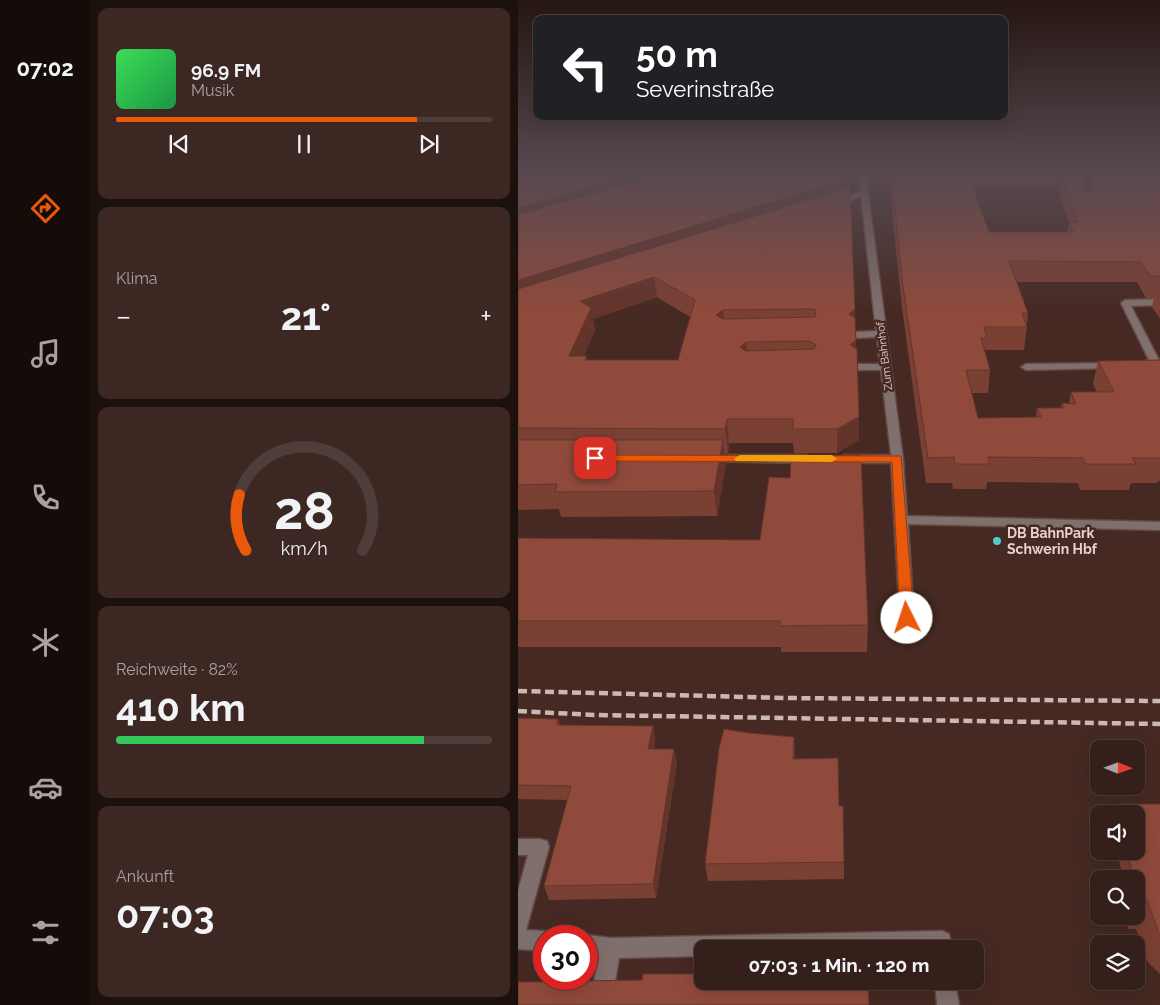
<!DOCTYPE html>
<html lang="de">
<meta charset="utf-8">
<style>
:root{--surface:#341f1a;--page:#3c2723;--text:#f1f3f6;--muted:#a9a2a2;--line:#4e3d39;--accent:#ea580c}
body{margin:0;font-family:Raleway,sans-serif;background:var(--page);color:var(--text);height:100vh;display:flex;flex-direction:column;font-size:19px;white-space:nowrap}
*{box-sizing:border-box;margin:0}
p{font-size:16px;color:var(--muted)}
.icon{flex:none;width:28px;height:28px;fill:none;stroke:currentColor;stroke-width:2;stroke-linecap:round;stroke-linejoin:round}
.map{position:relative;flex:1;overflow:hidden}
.drawer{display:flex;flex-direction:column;gap:8px;padding:8px;background:#1d110e;width:428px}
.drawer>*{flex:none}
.banner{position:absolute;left:15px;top:15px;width:475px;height:105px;border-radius:10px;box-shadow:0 5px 20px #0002,0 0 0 1px var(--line);background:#202124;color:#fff;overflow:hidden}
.needle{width:32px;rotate:91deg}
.tools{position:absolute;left:572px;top:740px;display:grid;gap:10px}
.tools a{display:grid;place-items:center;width:55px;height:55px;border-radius:10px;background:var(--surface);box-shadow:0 5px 20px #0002,0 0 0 1px var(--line);font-size:25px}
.speed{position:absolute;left:15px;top:925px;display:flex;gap:10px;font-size:25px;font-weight:700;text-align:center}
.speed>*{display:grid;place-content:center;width:65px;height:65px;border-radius:50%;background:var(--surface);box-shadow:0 5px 20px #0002,0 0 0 1px var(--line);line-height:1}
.speed .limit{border:8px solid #d22;background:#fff;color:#111}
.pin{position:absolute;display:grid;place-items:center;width:42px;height:42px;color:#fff;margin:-21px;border-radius:10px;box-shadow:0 2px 8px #0006}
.me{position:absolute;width:55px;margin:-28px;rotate:356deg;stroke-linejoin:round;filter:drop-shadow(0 0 4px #0008)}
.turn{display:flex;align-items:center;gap:18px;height:105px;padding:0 20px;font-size:22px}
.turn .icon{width:65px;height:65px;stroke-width:2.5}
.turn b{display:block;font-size:35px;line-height:42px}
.big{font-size:38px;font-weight:700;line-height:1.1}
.drawer .widget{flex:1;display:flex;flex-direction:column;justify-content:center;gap:8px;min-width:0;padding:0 18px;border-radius:10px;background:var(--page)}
.drawer .dial{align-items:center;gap:0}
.dial svg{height:130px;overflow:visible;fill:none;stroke:var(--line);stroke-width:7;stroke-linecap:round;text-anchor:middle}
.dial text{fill:var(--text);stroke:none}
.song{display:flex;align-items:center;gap:15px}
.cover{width:60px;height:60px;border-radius:8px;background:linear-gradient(135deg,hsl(130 70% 55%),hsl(140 70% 35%))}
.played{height:5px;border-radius:2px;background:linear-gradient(90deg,var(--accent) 80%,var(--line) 80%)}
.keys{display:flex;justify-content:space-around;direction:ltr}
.heat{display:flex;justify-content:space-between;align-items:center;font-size:28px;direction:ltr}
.charge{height:8px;border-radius:4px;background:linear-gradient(90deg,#34c759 82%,var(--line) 0)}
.trip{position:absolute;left:176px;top:940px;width:290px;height:50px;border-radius:10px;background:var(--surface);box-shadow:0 5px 20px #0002,0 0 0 1px var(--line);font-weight:700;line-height:50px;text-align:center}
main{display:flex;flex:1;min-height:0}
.tab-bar{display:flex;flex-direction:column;width:90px;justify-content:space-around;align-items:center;background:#150c0a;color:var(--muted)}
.tab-bar .icon{width:35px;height:35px}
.tab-bar .on{color:var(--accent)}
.tab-bar b{font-size:22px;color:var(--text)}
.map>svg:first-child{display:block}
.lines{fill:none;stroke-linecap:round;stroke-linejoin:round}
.minor-casing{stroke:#634742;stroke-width:3}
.minor{fill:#80706d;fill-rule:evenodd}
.rail{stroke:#ccb8b2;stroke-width:4.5;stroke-dasharray:9 4.5;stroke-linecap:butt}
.wall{fill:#7b4034;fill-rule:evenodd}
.shaded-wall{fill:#64342a}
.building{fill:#8f4a3c;stroke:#64342a;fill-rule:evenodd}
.route{fill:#ea580c;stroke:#983908}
.slow{fill:#f59e0b}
.poi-dot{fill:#52cdce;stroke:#462923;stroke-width:2}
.labels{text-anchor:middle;stroke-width:5;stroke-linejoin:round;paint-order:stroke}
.far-street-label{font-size:11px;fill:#e5d2cd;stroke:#462923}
.poi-label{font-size:14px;font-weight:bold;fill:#e5d2cd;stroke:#462923;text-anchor:start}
</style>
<main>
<nav class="tab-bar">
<b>07:02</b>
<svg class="icon on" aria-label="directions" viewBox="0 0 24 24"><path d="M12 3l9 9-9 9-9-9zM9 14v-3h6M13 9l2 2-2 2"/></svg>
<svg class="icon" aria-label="music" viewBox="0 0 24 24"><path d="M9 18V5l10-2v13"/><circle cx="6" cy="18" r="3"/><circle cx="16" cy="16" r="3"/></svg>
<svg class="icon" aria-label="phone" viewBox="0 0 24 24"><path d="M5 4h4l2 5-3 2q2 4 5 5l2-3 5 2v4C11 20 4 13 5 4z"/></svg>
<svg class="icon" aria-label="climate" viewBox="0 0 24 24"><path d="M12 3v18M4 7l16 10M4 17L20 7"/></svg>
<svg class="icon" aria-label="car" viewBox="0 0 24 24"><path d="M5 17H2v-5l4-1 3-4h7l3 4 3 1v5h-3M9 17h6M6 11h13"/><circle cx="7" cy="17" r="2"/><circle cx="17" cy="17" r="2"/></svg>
<svg class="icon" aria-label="filters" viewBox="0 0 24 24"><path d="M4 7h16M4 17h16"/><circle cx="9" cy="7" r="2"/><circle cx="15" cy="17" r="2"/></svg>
</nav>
<section class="drawer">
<div class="widget">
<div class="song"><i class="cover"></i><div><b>96.9 FM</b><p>Musik</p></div></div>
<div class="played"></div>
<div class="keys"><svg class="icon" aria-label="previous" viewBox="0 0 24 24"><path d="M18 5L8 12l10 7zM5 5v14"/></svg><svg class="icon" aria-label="pause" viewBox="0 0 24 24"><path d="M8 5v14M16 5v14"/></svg><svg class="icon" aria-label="next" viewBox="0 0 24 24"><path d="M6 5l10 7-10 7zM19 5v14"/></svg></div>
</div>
<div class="widget"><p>Klima</p>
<div class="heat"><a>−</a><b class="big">21°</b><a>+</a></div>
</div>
<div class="widget dial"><svg viewBox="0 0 100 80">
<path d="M14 69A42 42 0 1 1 86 69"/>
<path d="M14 69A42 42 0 0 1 10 35" stroke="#ea580c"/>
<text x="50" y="56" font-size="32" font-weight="700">28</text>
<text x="50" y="72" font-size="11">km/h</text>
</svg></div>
<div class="widget"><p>Reichweite · 82%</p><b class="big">410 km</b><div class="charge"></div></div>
<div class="widget"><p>Ankunft</p><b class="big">07:03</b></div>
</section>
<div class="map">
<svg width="643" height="1005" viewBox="0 0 643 1005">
<rect width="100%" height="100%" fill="#462923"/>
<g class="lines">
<g class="minor-casing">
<path id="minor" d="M343,171H349L350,192L385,459L389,516L643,522V530L390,524L396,619L394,623L389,624L384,623L382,619L373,463H326L320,459L326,455H373L363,370H339L334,367L339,364H362L359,337L338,338L333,335L338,332L358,331L343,196L320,208L313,206L342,191Z
M620,171H627L643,186V192Z
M643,299V305L613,306L642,362L637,365L619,367V363L631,360L603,303L607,300Z
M596,363L600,364V368L508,370L503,367L508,364Z
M191,455H289L295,459L289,463L187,461L185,459Z
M0,839H22L29,841L31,847L8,930L26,931L33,934L34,936H26V951L0,949V891L10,855H0Z
M424,931L431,934L434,949H185V956L101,958L93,1005H71L81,957L69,955V936H66L69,935L93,938Z
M417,981H437L441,1005H419Z"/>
</g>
<use href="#minor" class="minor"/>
<path class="rail" d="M0,691L267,698L643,701
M0,711L76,715L643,724"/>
</g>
<path class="wall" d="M0,171L331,187L341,417V440L319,453H276L275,443H211L210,453H207L208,464L199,516L43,517L41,509L0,510ZM139,297L172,317L160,360H70L66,356L77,330L75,319Z
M370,171H559L558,174L568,191L571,192H572L574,178L643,176V320L634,307L636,298H628L619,282H499L510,313L509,325V327L506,350H467V352L472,370L470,393H454L460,418H518L519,408H543L544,403H551L553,392H579L575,384L580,361L643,360V481H640L639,483H613L611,490H562L560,483L469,482L468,489H435L434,483H408L384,308ZM455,187H542L541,192L551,223L549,232H471Z
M639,171H643V176Z
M0,538L350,625L349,652H263V647H0Z
M0,718L40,719L42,725L135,726L137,740L136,749L159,763L138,898L31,900L26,886L50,800L0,799Z
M231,733L276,737L277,759L321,806L326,862V879L190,881L187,864Z
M604,804H643V975L629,961L618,929H610L607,916H619V879H600L603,869L599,851H619V814H601Z"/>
<path class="shaded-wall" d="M127,171H187L0,227V208Z
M331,177V194L0,302V280Z
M136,277L139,297L75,319L77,330L56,378L51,356L62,301Z
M337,309V331L331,314Z
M205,310L207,331L198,315Z
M338,340V362L332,345Z
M228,342L230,364L222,347Z
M341,417V440L319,453V429Z
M209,419L211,443L210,453L207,429Z
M205,440L208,464L199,516L196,491Z
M135,726L137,740L133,763L130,749Z
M276,737L277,754L276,776L275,759Z
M156,749L159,763L138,898L135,884Z"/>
<path class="building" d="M0,171H127L0,208Z
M151,171H331V177L319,182L0,280V215Z
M373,171H449L471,232H555L551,222H560L544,174H563L568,191L571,192L579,189L574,178L643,176V276H633L623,262L491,261L510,313H504L509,327H466L469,338H463L472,370H448L460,418L523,417L519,408H546L544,403L558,404L553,392H596L580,361L643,360V458H614L618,464H567L565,458L470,457L472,464H437L436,457L410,458L385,286Z
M332,187L337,309L331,314L337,318L338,340L332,345L339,349L341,417L319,429H275V419H209L207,429L0,428V289ZM136,277L177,300L160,360H67L69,356H51L73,308L62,301ZM294,309L298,310L297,317L205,319L198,315L205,310ZM291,341L298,345L296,349L228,351L222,347L228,342Z
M643,285V291L639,286Z
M0,440H205L196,491L37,492L39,484L0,485Z
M343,455L350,625L262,626V621H0V538L242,540L251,477L272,478L273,456Z
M0,718L40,719L39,725L135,726L130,749H156L135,884L26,886L53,786L0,785Z
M206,729L231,733L276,737L275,759L320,758L321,806H325L326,862L187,864L201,748Z
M604,804H643V935L641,933L629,900H621L619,891V879H616L609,853H617V851H619V814H607Z
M125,974H185V981H350L351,1005H0V982L124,980Z"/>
<linearGradient id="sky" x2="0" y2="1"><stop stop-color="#261713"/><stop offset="0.55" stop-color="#574950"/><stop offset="1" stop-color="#574950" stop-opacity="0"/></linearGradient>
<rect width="643" height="312" fill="url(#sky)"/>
<path class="route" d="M77,455L383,456L396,618L394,622H384L382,618L374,462L73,461L72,458L73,456Z"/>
<path class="slow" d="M222,455H314L319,459L314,462L218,461L216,459Z"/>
<circle class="poi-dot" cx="479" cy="541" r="5"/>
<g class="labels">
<g class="far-street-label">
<text transform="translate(366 356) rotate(-97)" y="4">Zum Bahnhof</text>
</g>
<g class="poi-label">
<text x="489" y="538">DB BahnPark<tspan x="489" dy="16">Schwerin Hbf</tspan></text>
</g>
</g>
</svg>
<div class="tools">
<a><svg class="needle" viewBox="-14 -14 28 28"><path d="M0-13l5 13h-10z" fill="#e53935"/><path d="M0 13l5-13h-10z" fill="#a9a2a2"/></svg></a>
<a><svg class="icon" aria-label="sound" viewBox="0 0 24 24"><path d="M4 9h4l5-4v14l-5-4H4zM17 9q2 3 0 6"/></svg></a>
<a><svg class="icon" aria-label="search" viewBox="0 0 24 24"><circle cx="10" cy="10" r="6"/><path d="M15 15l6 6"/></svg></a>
<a><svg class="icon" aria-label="layers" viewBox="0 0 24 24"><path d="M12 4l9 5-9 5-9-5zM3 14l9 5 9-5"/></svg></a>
</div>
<div class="speed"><div class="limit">30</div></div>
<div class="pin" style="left:77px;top:458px;background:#d93025"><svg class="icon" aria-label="arrive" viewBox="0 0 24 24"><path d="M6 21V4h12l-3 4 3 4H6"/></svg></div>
<svg class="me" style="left:389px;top:618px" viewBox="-20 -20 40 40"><circle r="19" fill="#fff"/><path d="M0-13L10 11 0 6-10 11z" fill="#ea580c"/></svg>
<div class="trip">07:03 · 1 Min. · 120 m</div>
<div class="banner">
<div class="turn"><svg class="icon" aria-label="left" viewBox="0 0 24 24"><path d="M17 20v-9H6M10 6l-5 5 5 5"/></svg><div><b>50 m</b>Severinstraße</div></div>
</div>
</div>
</main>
